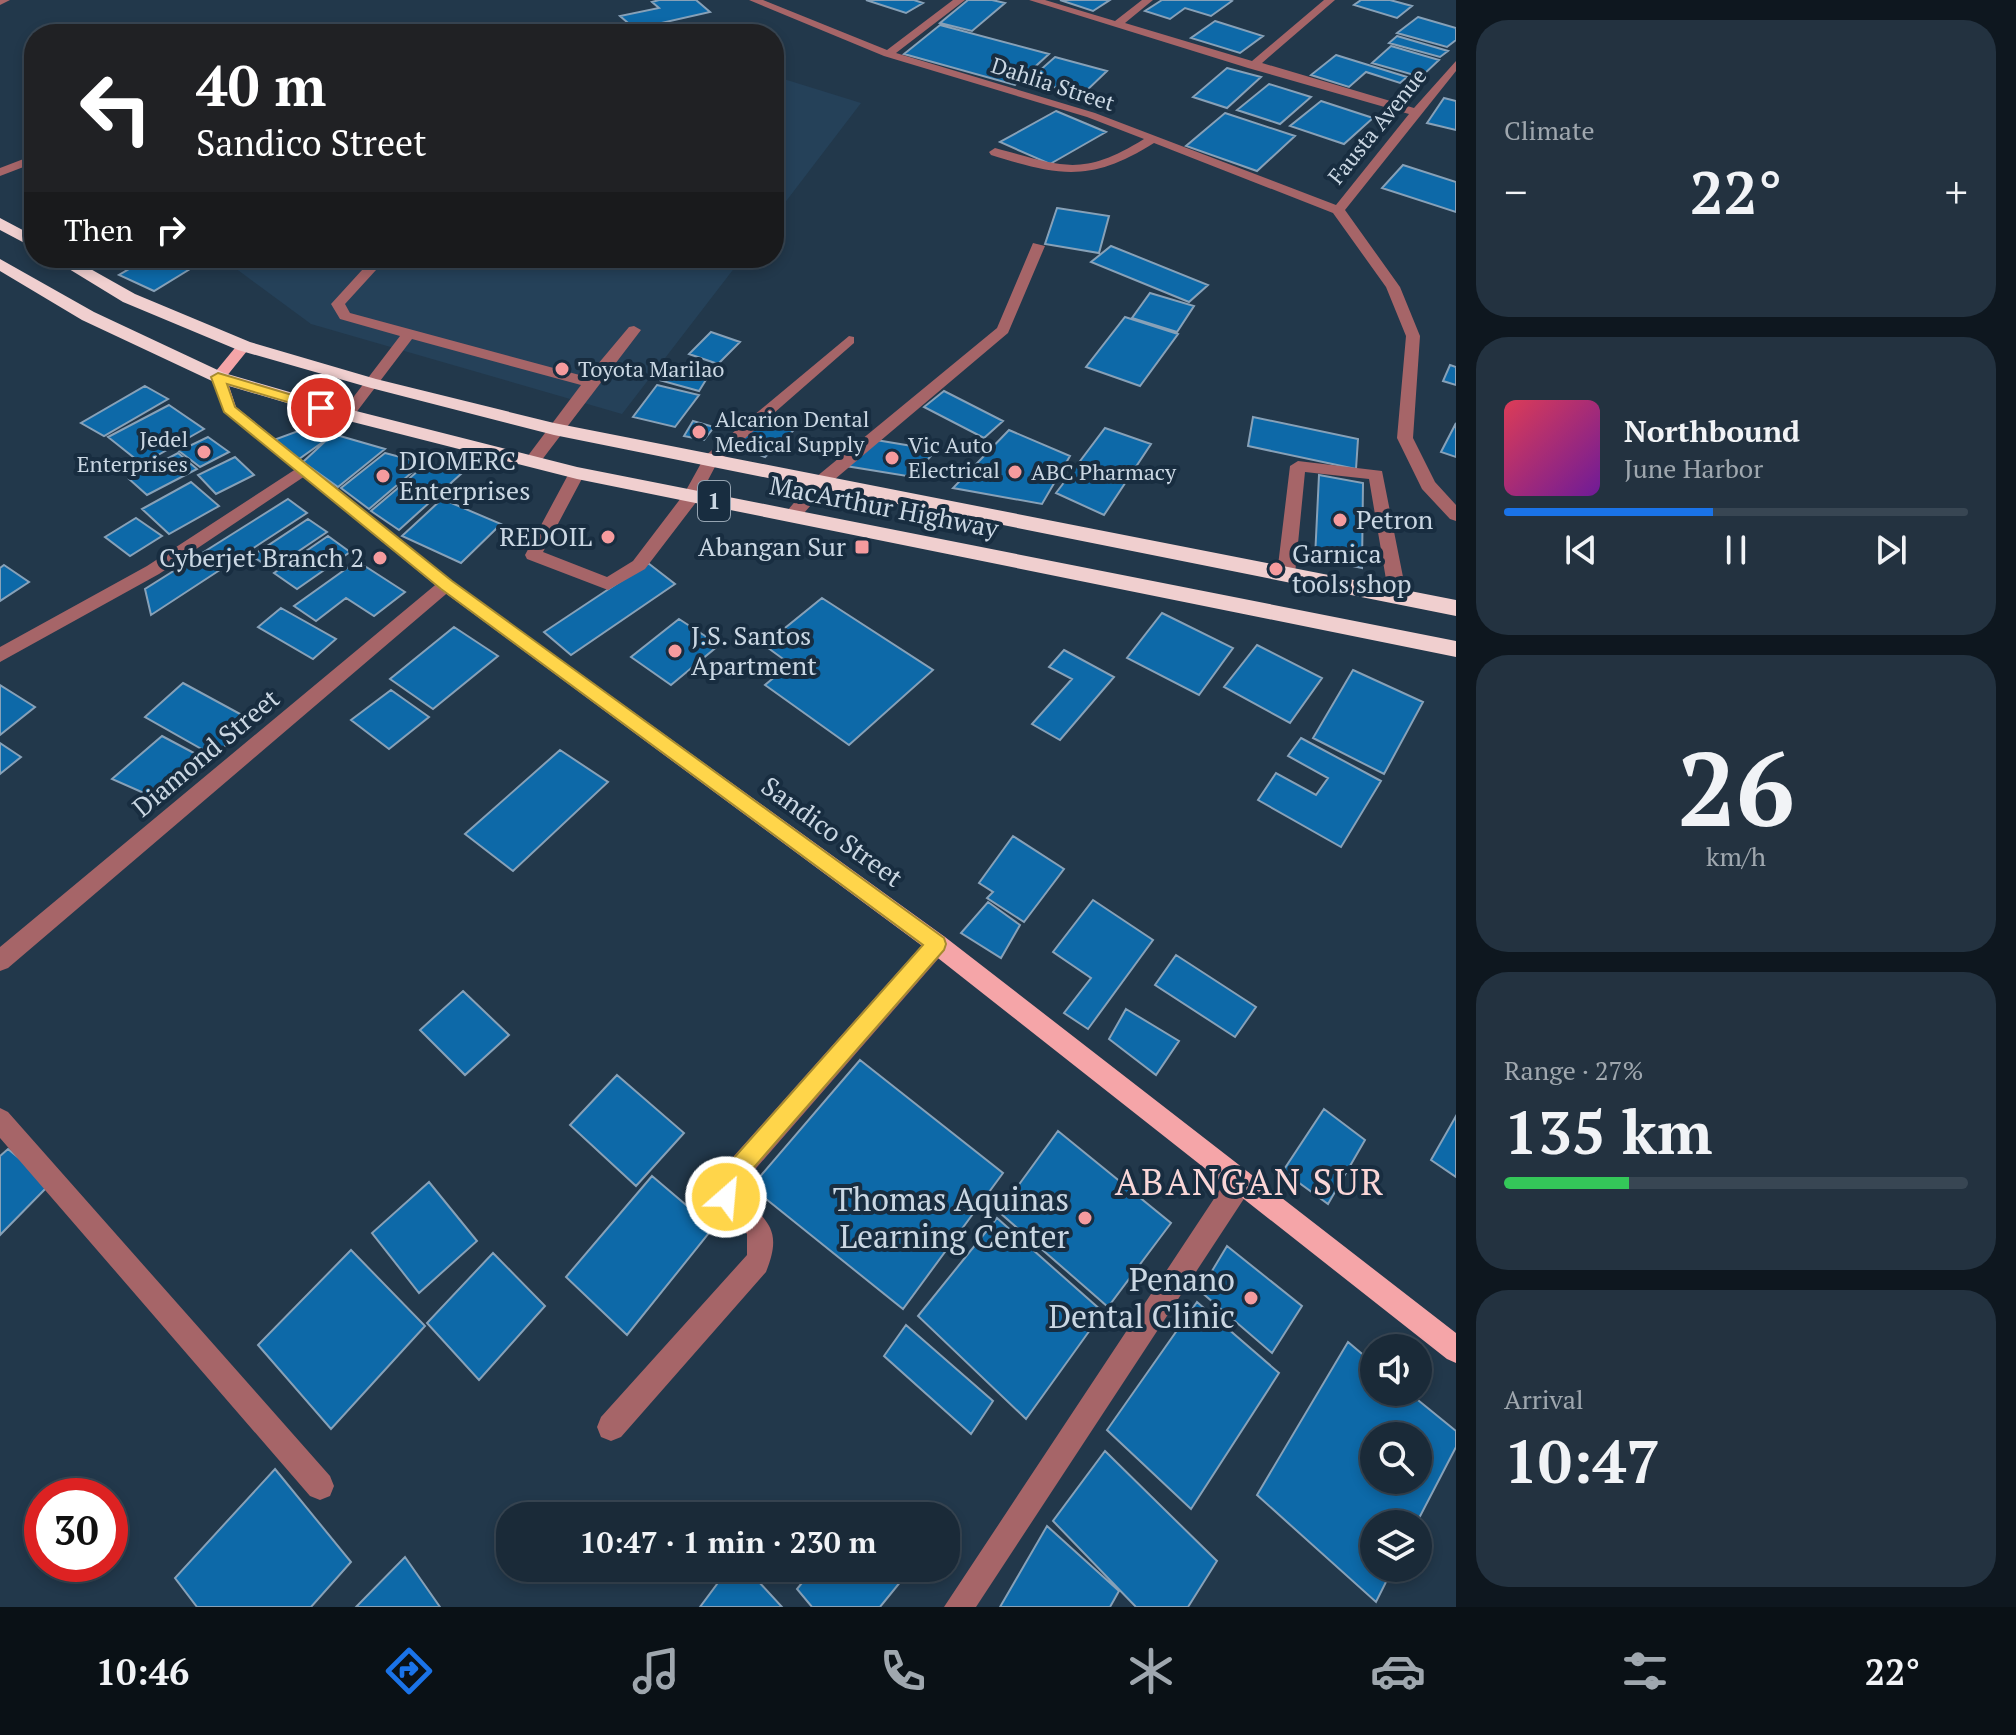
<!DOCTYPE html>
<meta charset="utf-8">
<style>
:root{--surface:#1a2a38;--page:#233240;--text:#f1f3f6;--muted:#9fa7ae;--line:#384653;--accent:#1a73e8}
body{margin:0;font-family:"PT Serif",serif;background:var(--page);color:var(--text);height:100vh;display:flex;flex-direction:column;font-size:30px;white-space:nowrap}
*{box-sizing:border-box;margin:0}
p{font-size:26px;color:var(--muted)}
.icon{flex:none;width:44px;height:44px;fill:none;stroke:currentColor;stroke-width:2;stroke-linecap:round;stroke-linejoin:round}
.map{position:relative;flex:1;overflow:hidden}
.side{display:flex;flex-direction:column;gap:20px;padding:20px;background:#0e171f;width:560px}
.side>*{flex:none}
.banner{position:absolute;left:24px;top:24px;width:760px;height:244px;border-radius:32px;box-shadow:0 4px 12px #0003,0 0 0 2px var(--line);background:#202124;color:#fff;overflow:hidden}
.controls{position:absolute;left:1360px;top:1334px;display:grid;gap:16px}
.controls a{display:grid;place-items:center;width:72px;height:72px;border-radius:50%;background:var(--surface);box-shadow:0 4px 12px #0003,0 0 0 2px var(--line);font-size:40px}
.speed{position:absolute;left:24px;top:1478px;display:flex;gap:16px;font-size:40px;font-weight:700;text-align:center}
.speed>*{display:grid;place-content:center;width:104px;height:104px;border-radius:50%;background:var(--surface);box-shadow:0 4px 12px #0003,0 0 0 2px var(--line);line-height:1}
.speed .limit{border:12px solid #d22;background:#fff;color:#111}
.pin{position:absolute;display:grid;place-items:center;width:68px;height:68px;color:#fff;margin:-34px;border:4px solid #fff;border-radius:50%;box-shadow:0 2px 8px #0007}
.me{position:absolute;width:88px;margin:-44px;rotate:27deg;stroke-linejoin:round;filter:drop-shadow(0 0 6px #0008)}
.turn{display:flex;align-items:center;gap:28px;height:168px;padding:0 40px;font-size:36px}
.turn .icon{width:104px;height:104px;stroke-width:2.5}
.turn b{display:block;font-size:56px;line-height:68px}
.then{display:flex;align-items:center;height:76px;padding:0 40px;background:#0003;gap:16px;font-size:30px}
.big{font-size:60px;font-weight:700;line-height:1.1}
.side .widget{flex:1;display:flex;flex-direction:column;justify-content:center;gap:12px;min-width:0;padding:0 28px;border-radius:32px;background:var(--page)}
.side .dial{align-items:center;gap:0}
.dial b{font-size:104px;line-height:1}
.song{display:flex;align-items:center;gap:24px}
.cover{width:96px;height:96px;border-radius:12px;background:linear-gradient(135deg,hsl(350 70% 55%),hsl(280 70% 35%))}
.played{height:8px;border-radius:4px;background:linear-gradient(90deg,var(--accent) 45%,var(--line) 45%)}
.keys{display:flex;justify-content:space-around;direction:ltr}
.heat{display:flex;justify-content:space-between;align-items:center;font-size:44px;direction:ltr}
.charge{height:12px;border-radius:6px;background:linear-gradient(90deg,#34c759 27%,var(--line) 0)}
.trip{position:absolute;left:496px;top:1502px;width:464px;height:80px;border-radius:32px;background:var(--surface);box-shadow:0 4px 12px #0003,0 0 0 2px var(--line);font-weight:700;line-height:80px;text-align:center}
.tab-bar{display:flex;height:128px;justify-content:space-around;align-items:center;background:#0a1116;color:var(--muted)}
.tab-bar .icon{width:56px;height:56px}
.tab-bar .active{color:var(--accent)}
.tab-bar b{font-size:36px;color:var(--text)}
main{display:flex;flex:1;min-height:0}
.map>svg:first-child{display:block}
.built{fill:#254159}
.building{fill:#0d69a8;stroke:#87a1b8;stroke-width:2;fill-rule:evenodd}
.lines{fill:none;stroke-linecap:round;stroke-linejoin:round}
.minor{fill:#a66568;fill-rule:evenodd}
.major{fill:#f5a5a8;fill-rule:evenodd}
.highway{fill:#f0cfcf;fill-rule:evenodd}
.route{fill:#ffd54a;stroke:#a68a30;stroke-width:2}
.poi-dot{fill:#f59b9e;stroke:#182d40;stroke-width:3}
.labels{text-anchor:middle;stroke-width:8;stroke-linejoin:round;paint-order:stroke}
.far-street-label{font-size:22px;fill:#cad7e3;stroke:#182d40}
.far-poi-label{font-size:22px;fill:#cad7e3;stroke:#182d40;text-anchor:start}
.shield{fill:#182d40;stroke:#95a4b2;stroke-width:2}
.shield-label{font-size:24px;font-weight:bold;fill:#cad7e3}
.poi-label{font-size:26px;fill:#cad7e3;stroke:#182d40;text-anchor:start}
.street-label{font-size:26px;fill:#cad7e3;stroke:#182d40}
.near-poi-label{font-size:32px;fill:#cad7e3;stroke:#182d40;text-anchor:end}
.near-quarter-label{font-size:36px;letter-spacing:2px;fill:#fad6d7;stroke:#182d40}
</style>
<main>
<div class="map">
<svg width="1456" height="1607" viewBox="0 0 1456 1607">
<rect width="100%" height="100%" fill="#22384b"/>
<path class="built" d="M774,76L861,103L774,217Z
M742,258L622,414L311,324L223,259Z"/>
<path class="building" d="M659,0H696L710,12L635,29L620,16L659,8L652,2Z
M866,0H914L923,3L906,13Z
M968,0H992L1005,3L972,31L940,23Z
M1060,0H1110L1093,11Z
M1162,0H1230L1232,1L1211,16L1185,8L1170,19L1145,11Z
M1361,0H1390L1412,6L1397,18L1354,5Z
M1418,17L1456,28V40L1447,47L1397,33Z
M1215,21L1263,36L1240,53L1191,38Z
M940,25L1049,54L1015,85L904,54Z
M1397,36L1448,51L1440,57L1389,43Z
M1391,46L1439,60L1421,77L1372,63Z
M1336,55L1407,77L1400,83L1366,72L1349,87L1311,75Z
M1055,57L1107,71L1082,95L1029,80Z
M1227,68L1261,77L1227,108L1193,97Z
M1269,84L1311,97L1280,124L1237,110Z
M1444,98L1456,101V130L1427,123Z
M1321,101L1373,118L1344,144L1290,126Z
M1056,111L1106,132L1050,164L1000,142Z
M1225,113L1295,136L1257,171L1186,146Z
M1403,165L1456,182V212L1382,188Z
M1057,208L1109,216L1099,253L1045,244Z
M1111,246L1208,285L1189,302L1091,262Z
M110,258H140L121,269L104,261Z
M148,258H176L195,266L154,291L119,275Z
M1150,293L1194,306L1177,332L1132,318Z
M1125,317L1178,334L1140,386L1086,367Z
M711,332L740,342L718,364L689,354Z
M670,365L709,375L699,391L659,380Z
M1450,365L1456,367V385L1443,381Z
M657,385L699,395L675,427L633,417Z
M145,386L168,399L104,436L81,423Z
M944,391L1003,421L984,438L924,407Z
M169,405L204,429L142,464L108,437Z
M1253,417L1358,439L1356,469L1248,446Z
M763,418L795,429L765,457L734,445Z
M693,421L714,427L704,440L684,436Z
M1456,423V457L1441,452Z
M309,427L327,439L299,459L271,441Z
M1105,428L1151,444L1104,515L1056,493Z
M1009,430L1070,456L1042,504L953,488Z
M333,434L385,449L338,487L303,462Z
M208,437L229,452L200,467L179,451Z
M876,440L936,450L913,477L846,466Z
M178,453L197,469L147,495L129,479Z
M385,453L423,463L369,509L341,488Z
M235,457L254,475L216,494L198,475Z
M425,465L462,473L399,530L371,511Z
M1319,475L1363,483L1362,568L1315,558Z
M191,482L219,506L169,534L142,509Z
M288,499L307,513L151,615L145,589Z
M442,499L501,524L461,563L402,536Z
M136,518L162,536L130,556L105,537Z
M308,519L327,532L272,569L252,556Z
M328,536L350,552L297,589L274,573Z
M357,561L405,592L374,616L346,598L316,621L294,606Z
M648,563L675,584L571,655L544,632Z
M4,565L29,582L0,601V568Z
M822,598L933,670L849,745L765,685L790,664L764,645Z
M281,608L336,639L313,659L258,627Z
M1162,613L1233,648L1199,695L1127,658Z
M679,619L719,645L671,685L631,657Z
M454,627L498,656L433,709L390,679Z
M1257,645L1322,678L1290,723L1224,687Z
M1064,650L1114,677L1060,740L1032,724L1072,679L1049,667Z
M1353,670L1423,702L1384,774L1313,738Z
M183,683L253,721L214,756L145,717Z
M0,685L35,707L0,735Z
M391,690L429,717L389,749L351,720Z
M162,736L209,761L162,801L112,779Z
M1301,738L1381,781L1341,847L1258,800L1276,773L1316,795L1328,778L1288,756Z
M0,743L21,757L0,774Z
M560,750L608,782L513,871L465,834Z
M1013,836L1064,869L1024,922L987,898L993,892L979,883Z
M1093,900L1153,940L1088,1029L1064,1013L1091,978L1053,952Z
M988,902L1020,925L1001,958L961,933Z
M1176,955L1256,1007L1235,1037L1155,985Z
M463,991L509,1035L465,1075L420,1030Z
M1126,1009L1179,1041L1156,1075L1109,1039Z
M860,1060L1003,1173L903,1309L751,1187Z
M617,1075L684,1133L636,1186L570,1125Z
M1324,1109L1365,1140L1328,1204L1283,1171Z
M1456,1116V1177L1431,1160Z
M1058,1131L1171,1223L1108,1307L999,1212Z
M8,1149L50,1184L0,1235V1156Z
M652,1176L713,1228L627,1335L566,1277Z
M429,1182L477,1241L419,1293L372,1233Z
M997,1218L1103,1312L1026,1419L918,1316Z
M1227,1246L1302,1306L1272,1353L1200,1291Z
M351,1250L425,1326L331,1429L258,1345Z
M493,1253L545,1306L479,1380L427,1323Z
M1197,1302L1279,1373L1191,1509L1107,1430Z
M906,1325L993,1401L971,1434L884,1356Z
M1348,1342L1374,1364V1392H1408L1456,1431V1447L1416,1524H1374V1568H1393L1376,1602L1257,1495ZM1374,1436H1418V1480H1374Z
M1105,1451L1217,1561L1188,1607H1136L1053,1521Z
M275,1469L351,1562L311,1607H197L175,1578Z
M1047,1526L1119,1591L1110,1607H1000Z
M405,1557L440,1607H356Z
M729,1568H746L782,1607H700Z
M814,1568H900L906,1575L880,1607H812L797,1589Z"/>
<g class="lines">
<path class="minor" d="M0,0H10L0,5Z
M749,0H763L887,50L953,0H965L896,53L1095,113L1336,205L1409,114L1248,68L1029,0H1045L1115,21L1142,0H1153L1125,23L1252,61L1324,0H1335L1262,63L1414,108L1456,61V71L1345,210L1400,287L1420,336L1413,438L1435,482L1456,505V521L1450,519L1422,489L1397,438L1406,336L1386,287L1333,213L1154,143C1090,183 1060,176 991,155L989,152L995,148C1062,166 1081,178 1144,139L1087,117L884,56Z
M34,155V163L0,176V168Z
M1033,243L1045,246L1008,333L828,485L799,519H787L785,515L787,511L816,477L997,328Z
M79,258H96L78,269H68V263Z
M373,258H387L345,304L350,313L587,377L629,327L634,326L641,330L538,465L532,466L524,461L581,385L412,339L352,418H342V412L400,336L340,319L331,304Z
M849,336L854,337V343L717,463L697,501L645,569L608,590L527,559L525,555L569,473L577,468L585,473L543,552L607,577L633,561L684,494L705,456Z
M1298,461L1382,471L1407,597L1404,601H1392L1389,597L1369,479L1305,472L1295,574L1292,578H1280L1277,574L1290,466Z
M302,465L310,470L308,474L159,574L0,662V647L147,566Z
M446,579L455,585L452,589L8,968L0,971V947L440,581Z
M937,934L945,937L948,944L945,951L738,1189C763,1221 785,1225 766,1272L621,1437L611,1441L601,1437L597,1427L601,1417L747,1255V1234C732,1215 705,1204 716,1176L929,937Z
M0,1108L8,1112L330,1476L334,1486L330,1496L320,1500L310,1496L0,1138Z
M1240,1170L1249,1173L1252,1182L1249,1191L976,1607H944L1231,1173Z"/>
<path class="major" d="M244,342L251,346L226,377L236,407L452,581L945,937L1456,1333V1363L1447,1359L929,951L440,589L224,412L211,377L239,343Z"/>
<path class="highway" d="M0,218L34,236V248L0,230Z
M51,258H71L135,294L250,342L376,379L554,423L1456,600V616L554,435L371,388L238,350L123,302Z
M0,259L94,312L224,373L352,410L577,467L1456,641V657L577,479L341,419L212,381L82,320L0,271Z"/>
</g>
<path class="route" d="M218,373L326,405L328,408L321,412L227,384L235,407L452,581L944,938L946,944L944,950L742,1181L737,1188L734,1205L726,1208L718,1205L714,1185L717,1177L923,945L441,589L224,412L211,377Z"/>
<g class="poi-dot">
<circle cx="562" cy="369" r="8"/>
<circle cx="699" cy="432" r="8"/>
<circle cx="204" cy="452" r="8"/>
<circle cx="892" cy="458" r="8"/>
<circle cx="1015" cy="472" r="8"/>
<circle cx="383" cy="476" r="8"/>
<circle cx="1340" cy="520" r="8"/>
<circle cx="608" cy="537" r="8"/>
<rect x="854" y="539" width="16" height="16" rx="4"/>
<circle cx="380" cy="558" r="8"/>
<circle cx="1276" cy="569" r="8"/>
<circle cx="675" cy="651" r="8"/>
<circle cx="1085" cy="1218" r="8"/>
<circle cx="1251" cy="1298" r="8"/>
</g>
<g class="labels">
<g class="far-street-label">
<text transform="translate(1053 84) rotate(18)" y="8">Dahlia Street</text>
<text transform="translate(1377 126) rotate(-51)" y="8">Fausta Avenue</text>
</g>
<g class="far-poi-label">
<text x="578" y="377">Toyota Marilao</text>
<text x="715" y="427">Alcarion Dental<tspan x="715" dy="25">Medical Supply</tspan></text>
<text x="188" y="447" text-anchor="end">Jedel<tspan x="188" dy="25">Enterprises</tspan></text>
<text x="908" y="453">Vic Auto<tspan x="908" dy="25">Electrical</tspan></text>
<text x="1031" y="480">ABC Pharmacy</text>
</g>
<rect class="shield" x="698" y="481" width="32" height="40" rx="6"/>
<g class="shield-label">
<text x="714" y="509">1</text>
</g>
<g class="poi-label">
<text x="399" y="470">DIOMERC<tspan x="399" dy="30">Enterprises</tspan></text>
<text x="1356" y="529">Petron</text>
<text x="592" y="546" text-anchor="end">REDOIL</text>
<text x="846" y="556" text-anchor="end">Abangan Sur</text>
<text x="1292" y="563">Garnica<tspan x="1292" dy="30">tools shop</tspan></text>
<text x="364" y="567" text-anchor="end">Cyberjet Branch 2</text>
<text x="691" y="645">J.S. Santos<tspan x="691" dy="30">Apartment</tspan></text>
</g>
<g class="street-label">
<text transform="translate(884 507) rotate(11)" y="9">MacArthur Highway</text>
<text transform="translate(206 753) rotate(-40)" y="9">Diamond Street</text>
<text transform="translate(832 832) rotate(36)" y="9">Sandico Street</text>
</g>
<g class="near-poi-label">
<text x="1069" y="1211">Thomas Aquinas<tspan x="1069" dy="37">Learning Center</tspan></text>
<text x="1235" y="1291">Penano<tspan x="1235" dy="37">Dental Clinic</tspan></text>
</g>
<g class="near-quarter-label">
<text x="1250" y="1195">ABANGAN SUR</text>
</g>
</g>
</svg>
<div class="controls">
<a><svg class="icon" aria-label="sound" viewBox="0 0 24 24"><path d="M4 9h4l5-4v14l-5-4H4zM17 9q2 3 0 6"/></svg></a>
<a><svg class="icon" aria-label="search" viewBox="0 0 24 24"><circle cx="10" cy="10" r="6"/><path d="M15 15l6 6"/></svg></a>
<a><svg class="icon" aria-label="layers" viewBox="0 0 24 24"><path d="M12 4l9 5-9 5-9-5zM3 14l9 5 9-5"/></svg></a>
</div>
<div class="speed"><div class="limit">30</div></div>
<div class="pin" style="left:321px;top:408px;background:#d93025"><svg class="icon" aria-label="arrive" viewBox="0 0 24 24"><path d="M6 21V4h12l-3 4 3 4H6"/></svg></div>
<svg class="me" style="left:726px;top:1197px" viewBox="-20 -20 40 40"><circle r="17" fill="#ffd54a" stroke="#fff" stroke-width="3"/><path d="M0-11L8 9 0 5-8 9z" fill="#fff"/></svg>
<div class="trip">10:47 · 1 min · 230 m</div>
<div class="banner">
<div class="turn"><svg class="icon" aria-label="left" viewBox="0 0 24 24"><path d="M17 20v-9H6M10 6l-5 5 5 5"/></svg><div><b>40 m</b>Sandico Street</div></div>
<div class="then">Then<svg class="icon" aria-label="right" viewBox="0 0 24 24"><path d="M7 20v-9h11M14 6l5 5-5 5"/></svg></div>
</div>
</div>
<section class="side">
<div class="widget"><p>Climate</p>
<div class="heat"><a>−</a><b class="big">22°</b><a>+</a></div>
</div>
<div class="widget">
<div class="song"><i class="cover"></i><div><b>Northbound</b><p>June Harbor</p></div></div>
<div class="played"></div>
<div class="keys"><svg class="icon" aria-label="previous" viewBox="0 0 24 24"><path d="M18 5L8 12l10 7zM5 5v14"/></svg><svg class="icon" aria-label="pause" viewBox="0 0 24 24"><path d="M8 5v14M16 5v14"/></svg><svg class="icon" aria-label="next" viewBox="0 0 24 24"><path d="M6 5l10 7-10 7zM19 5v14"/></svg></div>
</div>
<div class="widget dial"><b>26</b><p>km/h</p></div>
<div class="widget"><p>Range · 27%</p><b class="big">135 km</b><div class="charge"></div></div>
<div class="widget"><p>Arrival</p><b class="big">10:47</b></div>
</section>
</main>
<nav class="tab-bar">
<b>10:46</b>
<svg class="icon active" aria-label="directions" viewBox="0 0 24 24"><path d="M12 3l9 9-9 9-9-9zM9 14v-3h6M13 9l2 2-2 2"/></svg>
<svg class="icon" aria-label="music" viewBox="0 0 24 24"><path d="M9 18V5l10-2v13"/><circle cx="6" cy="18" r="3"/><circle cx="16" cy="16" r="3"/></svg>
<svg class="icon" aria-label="phone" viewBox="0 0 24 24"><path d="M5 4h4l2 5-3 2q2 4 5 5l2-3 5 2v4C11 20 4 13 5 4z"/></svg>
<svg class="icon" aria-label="climate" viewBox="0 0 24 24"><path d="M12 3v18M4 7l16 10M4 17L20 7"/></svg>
<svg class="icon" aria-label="car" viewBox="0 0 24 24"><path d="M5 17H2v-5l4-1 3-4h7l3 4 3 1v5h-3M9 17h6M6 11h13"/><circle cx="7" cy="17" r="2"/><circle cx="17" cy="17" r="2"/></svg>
<svg class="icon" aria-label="filters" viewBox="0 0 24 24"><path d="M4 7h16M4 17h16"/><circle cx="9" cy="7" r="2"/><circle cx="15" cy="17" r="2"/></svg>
<b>22°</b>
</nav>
